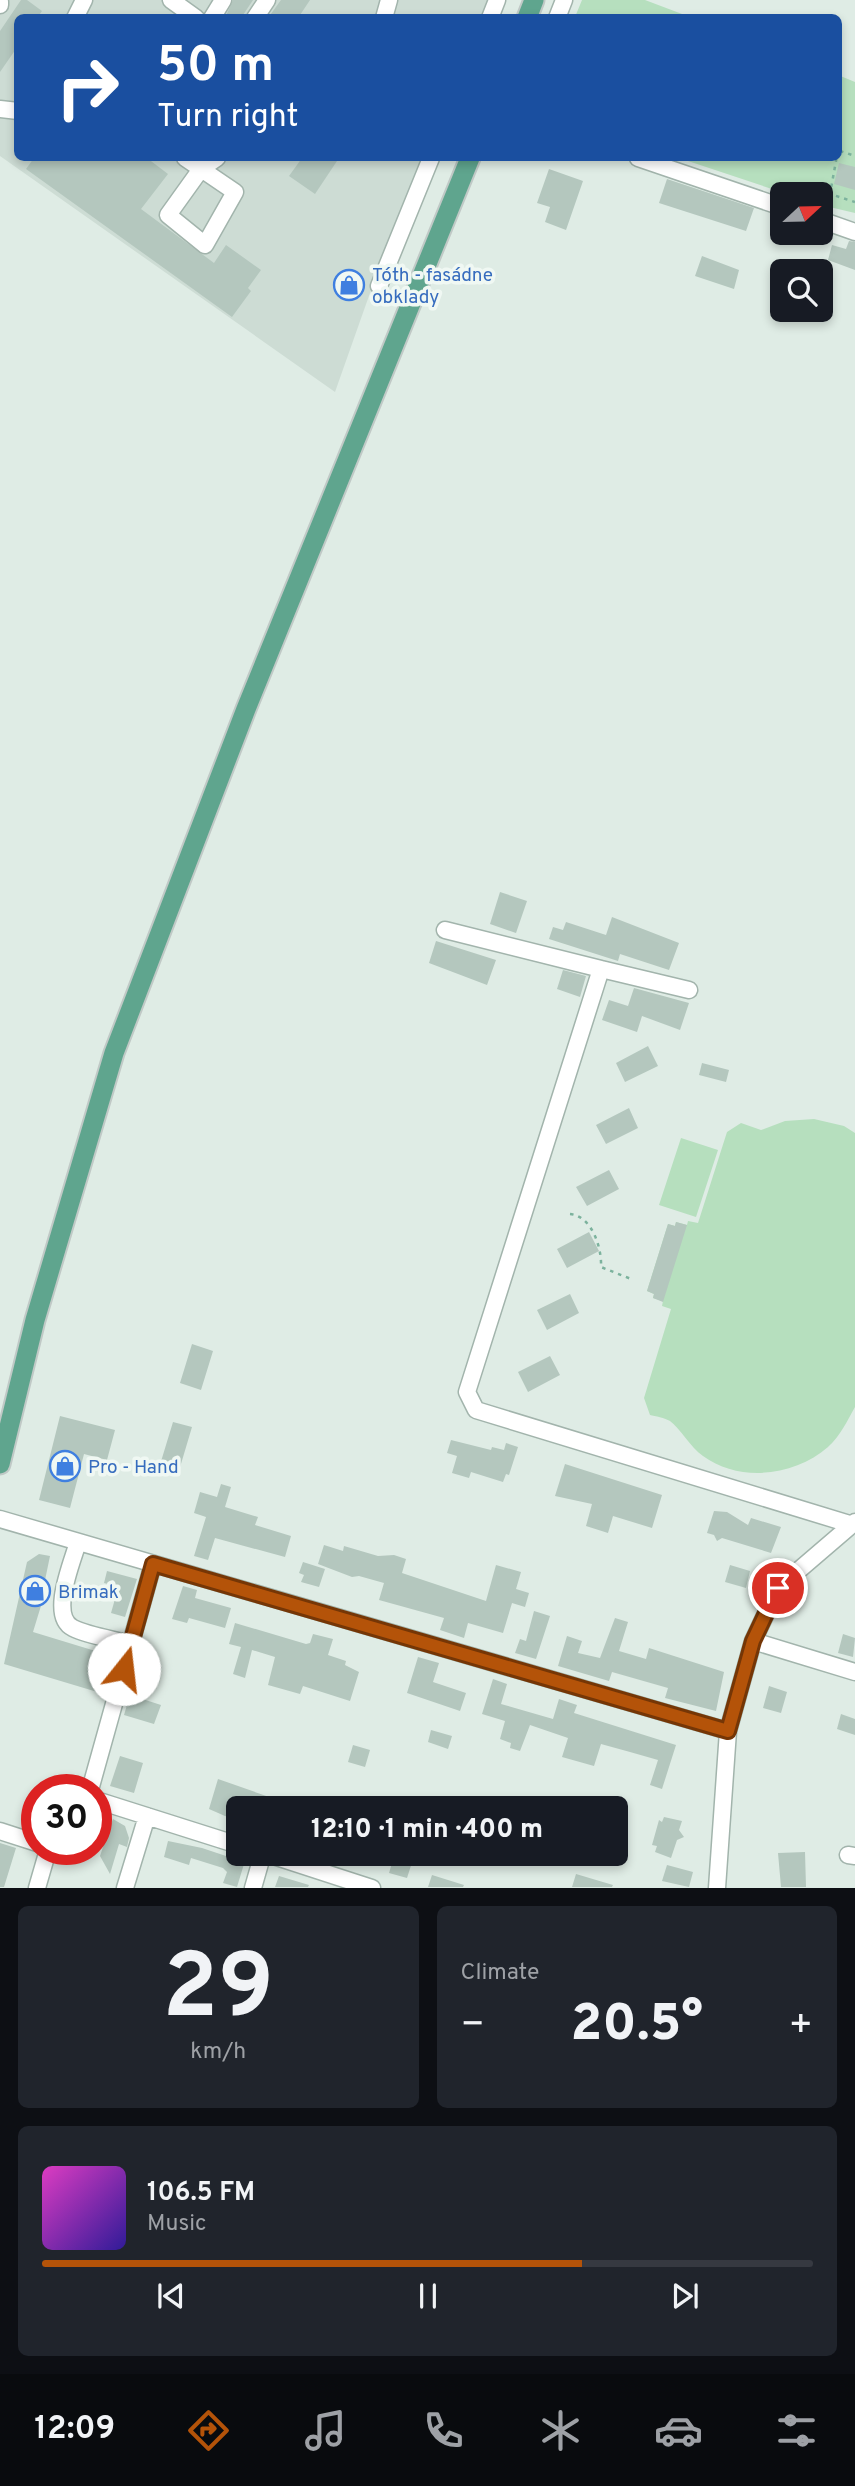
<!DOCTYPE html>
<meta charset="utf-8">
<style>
:root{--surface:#171b24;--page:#20242c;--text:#f1f3f6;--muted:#9ea1a6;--line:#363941;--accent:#b45309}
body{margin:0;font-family:Overpass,sans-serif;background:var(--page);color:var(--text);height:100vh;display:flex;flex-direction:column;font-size:26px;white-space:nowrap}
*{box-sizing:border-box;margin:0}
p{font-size:23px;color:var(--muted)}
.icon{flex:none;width:38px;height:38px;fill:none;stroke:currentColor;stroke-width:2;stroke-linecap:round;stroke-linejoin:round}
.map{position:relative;height:1888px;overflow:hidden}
.sheet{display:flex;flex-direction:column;gap:18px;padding:18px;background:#0d0f14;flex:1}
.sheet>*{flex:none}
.guide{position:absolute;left:14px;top:14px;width:828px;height:147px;border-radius:10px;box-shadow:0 4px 10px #0003;background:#1a4fa0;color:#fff;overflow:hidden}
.needle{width:46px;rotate:68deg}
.controls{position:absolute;left:770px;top:182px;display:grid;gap:14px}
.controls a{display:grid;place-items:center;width:63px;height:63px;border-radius:10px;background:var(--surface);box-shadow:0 4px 10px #0003;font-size:35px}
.speed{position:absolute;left:21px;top:1774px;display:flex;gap:14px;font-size:35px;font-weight:700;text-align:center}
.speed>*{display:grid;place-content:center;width:91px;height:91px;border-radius:50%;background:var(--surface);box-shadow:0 4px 10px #0003;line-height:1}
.speed .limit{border:10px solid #d22;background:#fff;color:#111}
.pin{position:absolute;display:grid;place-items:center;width:60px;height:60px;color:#fff;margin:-30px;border:4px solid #fff;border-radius:50%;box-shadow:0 2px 7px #0007}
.me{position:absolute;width:77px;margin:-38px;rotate:16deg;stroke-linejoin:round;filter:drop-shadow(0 0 5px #0008)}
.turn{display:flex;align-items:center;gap:24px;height:147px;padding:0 28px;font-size:32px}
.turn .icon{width:91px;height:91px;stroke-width:2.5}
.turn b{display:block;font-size:49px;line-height:60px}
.big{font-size:52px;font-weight:800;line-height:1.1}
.sheet .tile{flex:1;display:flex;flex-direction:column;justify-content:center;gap:10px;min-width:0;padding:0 24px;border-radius:10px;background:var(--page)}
.sheet .dial{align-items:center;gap:0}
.dial b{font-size:91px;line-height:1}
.song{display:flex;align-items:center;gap:21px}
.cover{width:84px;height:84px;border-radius:10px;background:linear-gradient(135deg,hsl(310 70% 55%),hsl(250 70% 35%))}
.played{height:7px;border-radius:4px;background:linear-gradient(90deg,var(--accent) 70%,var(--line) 70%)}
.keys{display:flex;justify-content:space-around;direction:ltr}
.heat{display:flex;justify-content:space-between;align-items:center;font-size:38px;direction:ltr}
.sheet .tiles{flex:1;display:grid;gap:18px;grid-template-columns:1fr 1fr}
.tile:last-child{grid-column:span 2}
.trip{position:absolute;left:226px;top:1796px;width:402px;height:70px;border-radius:10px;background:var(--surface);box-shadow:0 4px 10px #0003;font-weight:800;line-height:70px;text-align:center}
.tab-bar{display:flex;height:112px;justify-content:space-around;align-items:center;background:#090b0e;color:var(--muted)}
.tab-bar .icon{width:49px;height:49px}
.tab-bar .current{color:var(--accent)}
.tab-bar b{font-size:32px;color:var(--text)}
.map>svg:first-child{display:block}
.built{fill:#cddcd4}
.green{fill:#b6dfbe}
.building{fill:#b4c7be}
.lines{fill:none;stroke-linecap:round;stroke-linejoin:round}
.minor-casing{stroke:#a2b4ac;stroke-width:19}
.major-casing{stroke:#c0c9c6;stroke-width:23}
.path{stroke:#7cb29d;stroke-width:2.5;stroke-dasharray:3.5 5;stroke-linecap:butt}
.minor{stroke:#fff;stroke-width:16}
.major{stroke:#5fa58e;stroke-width:19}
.route-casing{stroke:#753606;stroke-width:18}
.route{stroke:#b45309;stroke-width:12}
.labels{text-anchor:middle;stroke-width:7;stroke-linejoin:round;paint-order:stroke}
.shop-label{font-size:19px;fill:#366cbe;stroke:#f0f8f3;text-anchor:start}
</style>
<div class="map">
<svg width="855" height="1888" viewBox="0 0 855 1888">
<rect width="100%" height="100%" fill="#dfece5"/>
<path class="built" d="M0,0H490L483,18H18V158H427L382,259L335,392L0,156Z"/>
<path class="green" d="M582,0H645L690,17H575Z
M838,75L855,82V213L821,205V194H787L679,158H838Z
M814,1119L844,1126L855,1133V1407C847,1421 841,1435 828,1447C795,1476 740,1483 703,1456C690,1447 680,1428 670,1421C665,1418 655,1416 650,1415L644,1398L671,1309L662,1306L663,1301L653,1298L654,1294L647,1291L668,1224L675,1226L676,1222L687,1225L688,1221L698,1223L727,1132L741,1123L761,1130L785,1121Z
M681,1138L718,1150L696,1217L659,1205Z"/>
<path class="building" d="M21,0H27L42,11L37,18H18V46L0,72V31Z
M233,0H253L241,18H225Z
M281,0H310L298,18H268Z
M34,158H147L168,174L141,209L214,263L226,245L261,270L248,288L251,291L232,317L26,169Z
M302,158H339L315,194L289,176Z
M839,163L855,167V190L834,184Z
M549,169L583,181L566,230L545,222L550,207L537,203Z
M667,179L754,208L746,231L659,203Z
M849,241L855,242V270L828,260L832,245L846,249Z
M702,256L739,270L734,289L695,276Z
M500,892L527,901L516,933L490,924Z
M612,917L679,943L669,970L620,954L618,961L549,939L553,927L563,930L566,922L606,935Z
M436,941L496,960L487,985L429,963Z
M563,970L586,976L580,997L557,989Z
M634,988L689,1003L680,1030L642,1016L637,1032L602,1020L609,1000L628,1006Z
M648,1046L658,1066L625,1082L616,1063Z
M702,1063L729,1070L726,1082L699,1075Z
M629,1108L638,1128L606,1144L596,1125Z
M609,1170L619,1189L587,1206L576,1187Z
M676,1222L687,1225L663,1302L653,1298L654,1294L647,1291L668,1224L675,1226Z
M589,1232L599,1251L567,1268L557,1249Z
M570,1294L579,1313L547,1330L537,1310Z
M192,1344L213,1351L201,1390L180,1383Z
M550,1356L560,1375L528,1392L518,1372Z
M60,1416L115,1430L107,1460L84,1454L70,1508L39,1500Z
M173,1422L192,1427L178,1474L159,1468Z
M451,1440L491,1450L492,1447L504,1450L506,1443L518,1447L509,1475L506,1474L503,1482L471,1472L469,1478L452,1473L457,1456L447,1453Z
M565,1464L662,1495L652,1528L613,1516L608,1533L586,1526L592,1504L555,1496Z
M221,1484L231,1487L225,1507L258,1517L255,1525L291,1536L285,1557L215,1538L208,1560L194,1556L206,1517L194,1513L200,1492L217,1497Z
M714,1511L727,1512L748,1525L751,1518L781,1527L771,1553L722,1538L717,1541L714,1535L707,1533Z
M324,1545L343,1551L344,1546L378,1556L394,1555L406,1559L402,1573L486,1601L496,1565L521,1572L516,1589L529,1593L525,1607L512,1603L503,1633L468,1623L464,1638L440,1630L444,1618L379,1600L384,1583L359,1576L352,1577L318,1564Z
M39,1554L50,1556L44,1585L47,1586L33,1632L115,1657L104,1694L4,1664L27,1562Z
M303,1562L325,1569L319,1587L301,1582L304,1575L299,1573Z
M730,1565L750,1571L746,1588L725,1582Z
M107,1571L137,1579L125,1617L111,1613L117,1592L116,1586L104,1583Z
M183,1586L197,1590L195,1598L231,1608L225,1628L189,1618L187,1623L172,1619Z
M534,1611L550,1616L536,1659L515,1653L520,1639L526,1641Z
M615,1618L628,1622L619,1651L646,1659L649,1648L724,1672L716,1711L665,1698L668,1688L612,1672L609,1681L558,1666L567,1636L582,1641L578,1653L600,1658Z
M235,1623L306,1644L310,1643L313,1634L333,1639L328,1655L346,1661L345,1665L359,1672L350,1701L303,1686L300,1694L268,1685L275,1657L252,1650L245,1678L233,1674L241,1647L229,1644Z
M843,1634L855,1638L853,1657L838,1653Z
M418,1657L439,1663L433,1682L466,1693L460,1711L407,1693Z
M493,1679L507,1684L501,1704L553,1719L559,1699L577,1705L574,1713L676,1745L662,1789L650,1785L658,1760L630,1752L601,1744L594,1766L562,1757L568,1738L530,1725L520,1751L510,1748L511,1743L500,1739L505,1721L482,1714Z
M769,1686L787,1692L781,1713L763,1708Z
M130,1695L161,1705L154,1724L124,1715Z
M841,1714L855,1719V1735L837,1729Z
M431,1730L452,1736L448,1749L428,1742Z
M353,1745L370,1750L365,1767L348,1762Z
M120,1756L143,1763L134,1793L110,1786Z
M218,1779L292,1805V1808H238V1820L225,1816L209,1809Z
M664,1817L682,1821L679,1830L684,1837L677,1840L671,1858L655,1852L657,1846L652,1845L659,1820L662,1822Z
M113,1819L125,1826L129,1838L127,1847L119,1844L110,1874L100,1856L104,1844L96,1841V1823L110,1827Z
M168,1841L202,1848L241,1861L244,1864L237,1887L223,1883L227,1872L223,1868L191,1858L189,1865L164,1857Z
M0,1843L16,1848L4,1887H0Z
M805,1852L806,1887H781L778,1853Z
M395,1853H415L407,1878L389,1873Z
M667,1865L693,1872L689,1887L662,1881Z
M576,1874L613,1885L612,1887H572Z
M432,1875L464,1885L463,1887H428Z
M279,1876L309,1885L308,1887H275Z"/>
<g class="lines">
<g class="minor-casing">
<path id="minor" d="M171,0L196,18
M0,5V2
M75,18L84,0
M212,18L223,0
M255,18L267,0
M384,18L389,0
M490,18L497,0
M557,18L564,0
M0,109L18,111
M185,158L235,192L205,245L168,215L201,169L217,158
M638,158L782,207
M821,220L855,232
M379,286L431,158
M445,930L601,969L467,1392L476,1410L853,1525
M601,969L689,990
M0,1519L728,1731
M78,1542C72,1563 49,1616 73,1628C89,1636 113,1639 131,1644
M753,1641L855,1672
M90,1790L153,1564
M96,1800L238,1845
M0,1831L37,1843
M264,1853L372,1888
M848,1855L855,1856
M37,1888L48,1850
M125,1888L147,1816
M253,1888L263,1853
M717,1888L728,1731L753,1641L778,1588L855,1522"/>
</g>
<g class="major-casing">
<path id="major" d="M527,18L534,0
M0,1464L35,1320L114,1053L246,709L470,158"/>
</g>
<path class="path" d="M838,150L830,194L855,202
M840,151L855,156
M570,1214C592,1216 602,1248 601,1267L631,1279"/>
<use href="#minor" class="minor"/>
<use href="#major" class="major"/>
</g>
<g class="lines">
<g class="route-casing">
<path id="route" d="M124,1669L153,1564L728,1731L753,1641L778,1588"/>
</g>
<use href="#route" class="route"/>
</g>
<defs>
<g id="shop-ring" transform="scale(1.575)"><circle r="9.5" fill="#f0f8f3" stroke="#3f7fe0" stroke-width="1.5"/><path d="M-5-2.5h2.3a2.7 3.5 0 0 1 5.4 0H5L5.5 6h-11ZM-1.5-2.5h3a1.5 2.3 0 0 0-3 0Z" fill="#3f7fe0"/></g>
</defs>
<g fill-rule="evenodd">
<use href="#shop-ring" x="349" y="285"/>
<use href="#shop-ring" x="65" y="1466"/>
<use href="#shop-ring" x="35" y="1591"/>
</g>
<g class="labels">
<g class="shop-label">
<text x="372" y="281">Tóth - fasádne<tspan x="372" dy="22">obklady</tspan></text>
<text x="88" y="1473">Pro - Hand</text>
<text x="58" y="1598">Brimak</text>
</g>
</g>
</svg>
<div class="controls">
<a><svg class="needle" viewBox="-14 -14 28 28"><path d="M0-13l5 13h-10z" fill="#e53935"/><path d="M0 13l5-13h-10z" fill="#9ea1a6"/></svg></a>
<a><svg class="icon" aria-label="search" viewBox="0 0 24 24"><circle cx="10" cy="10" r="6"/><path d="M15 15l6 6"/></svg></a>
</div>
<div class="speed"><div class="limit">30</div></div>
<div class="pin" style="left:778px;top:1588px;background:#d93025"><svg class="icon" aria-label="arrive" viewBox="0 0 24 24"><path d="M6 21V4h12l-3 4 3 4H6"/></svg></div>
<svg class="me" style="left:124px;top:1669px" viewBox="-20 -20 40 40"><circle r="19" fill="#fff"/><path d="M0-13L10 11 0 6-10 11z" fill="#b45309"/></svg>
<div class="trip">12:10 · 1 min · 400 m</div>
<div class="guide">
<div class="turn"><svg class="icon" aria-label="right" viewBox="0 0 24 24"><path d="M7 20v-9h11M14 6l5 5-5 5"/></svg><div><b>50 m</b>Turn right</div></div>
</div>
</div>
<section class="sheet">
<div class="tiles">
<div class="tile dial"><b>29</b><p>km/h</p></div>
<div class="tile"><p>Climate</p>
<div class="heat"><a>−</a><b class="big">20.5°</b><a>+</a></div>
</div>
<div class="tile">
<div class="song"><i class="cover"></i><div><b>106.5 FM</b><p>Music</p></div></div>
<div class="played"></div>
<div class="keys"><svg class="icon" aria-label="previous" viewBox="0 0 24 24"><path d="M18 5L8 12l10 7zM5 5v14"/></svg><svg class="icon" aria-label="pause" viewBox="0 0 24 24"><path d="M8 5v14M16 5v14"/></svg><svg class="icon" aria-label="next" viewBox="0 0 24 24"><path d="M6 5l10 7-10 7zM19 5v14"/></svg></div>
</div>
</div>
</section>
<nav class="tab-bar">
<b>12:09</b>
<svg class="icon current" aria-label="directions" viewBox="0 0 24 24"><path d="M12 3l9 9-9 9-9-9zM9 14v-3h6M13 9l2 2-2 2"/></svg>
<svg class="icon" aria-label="music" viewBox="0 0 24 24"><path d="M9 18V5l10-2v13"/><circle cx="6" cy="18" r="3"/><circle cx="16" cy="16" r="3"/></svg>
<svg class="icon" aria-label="phone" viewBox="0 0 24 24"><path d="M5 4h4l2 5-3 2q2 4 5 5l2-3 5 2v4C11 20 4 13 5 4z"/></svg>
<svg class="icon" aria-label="climate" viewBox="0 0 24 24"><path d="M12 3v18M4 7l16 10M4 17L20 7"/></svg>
<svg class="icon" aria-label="car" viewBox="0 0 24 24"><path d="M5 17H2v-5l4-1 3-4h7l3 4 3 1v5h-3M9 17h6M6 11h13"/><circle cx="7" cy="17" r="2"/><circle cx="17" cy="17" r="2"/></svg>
<svg class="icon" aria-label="filters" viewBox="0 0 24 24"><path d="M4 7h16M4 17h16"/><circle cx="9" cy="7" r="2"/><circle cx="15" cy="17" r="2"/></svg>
</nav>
